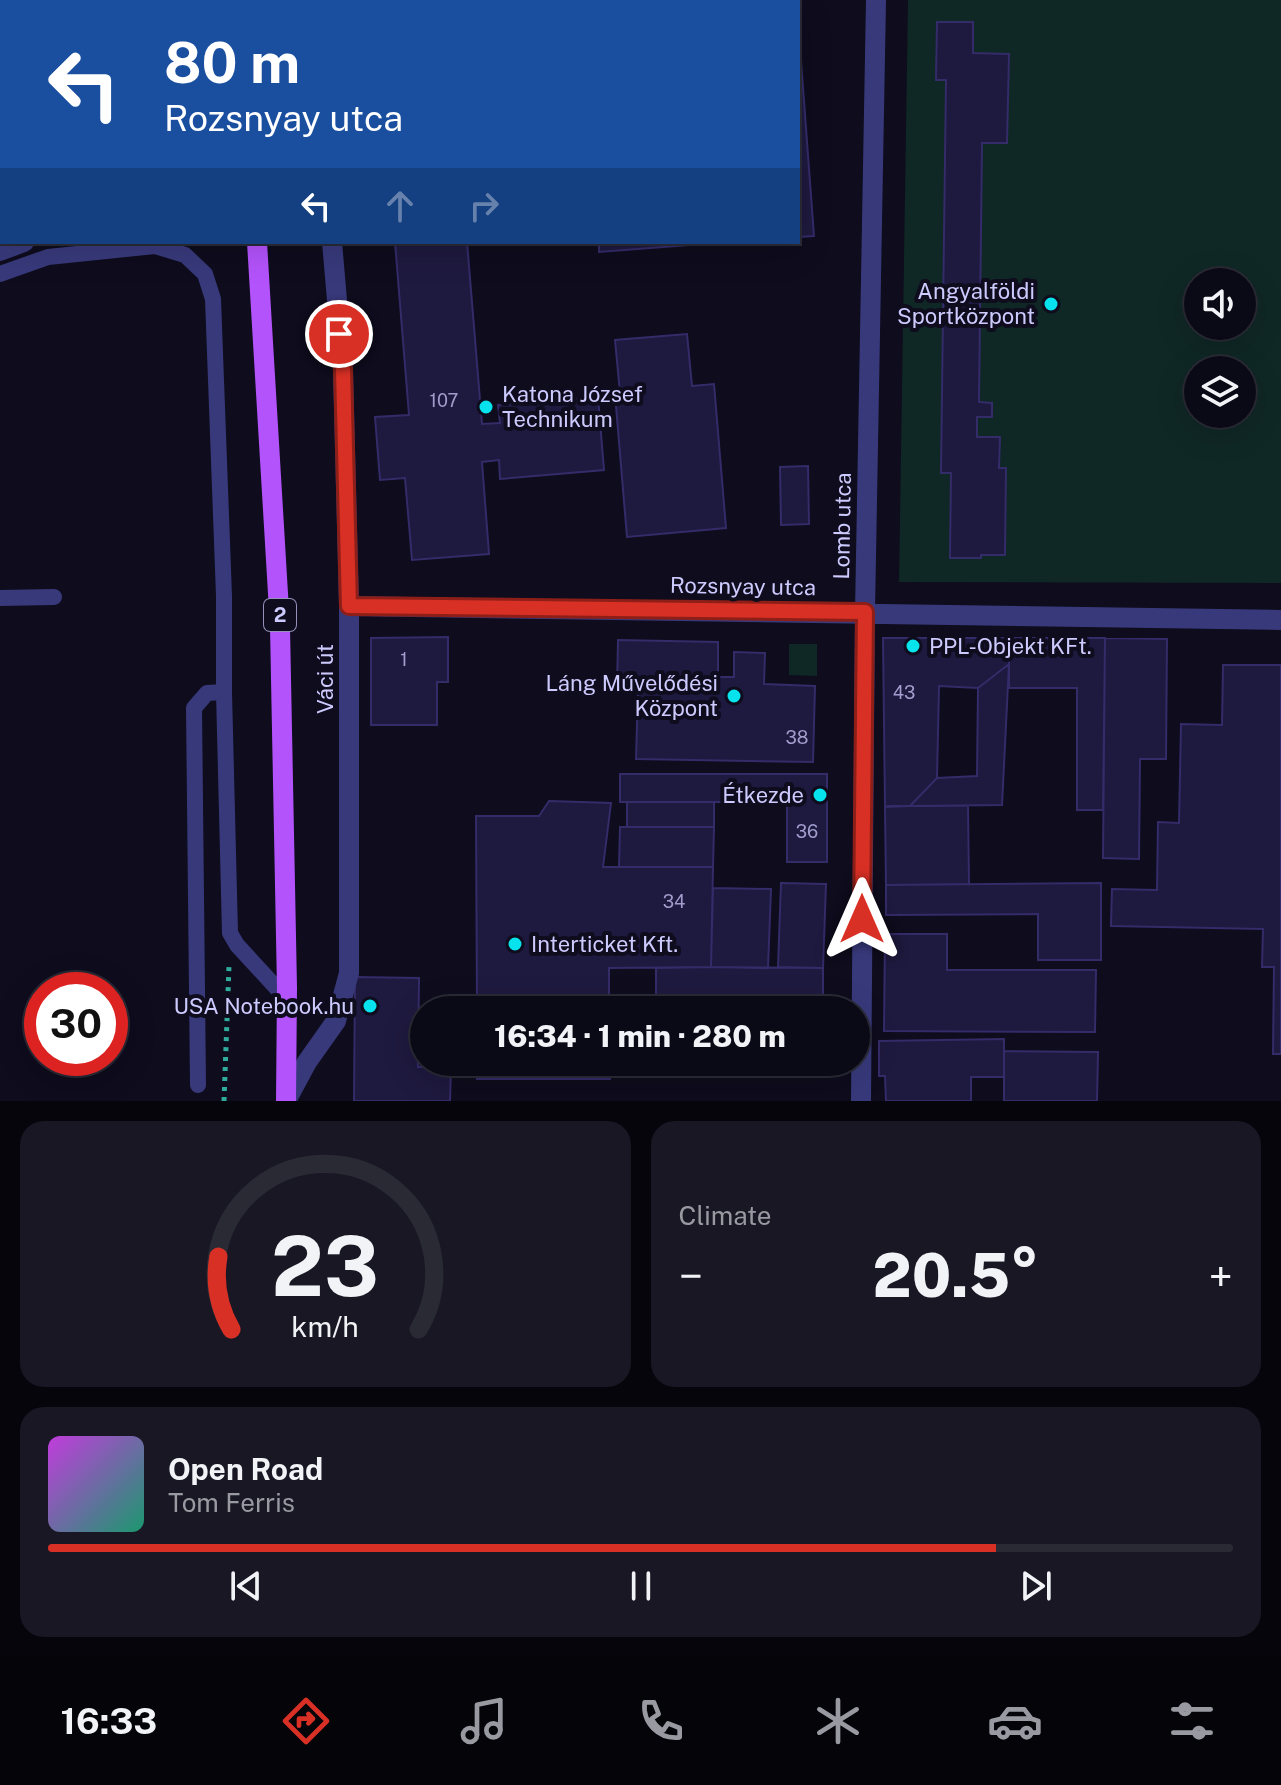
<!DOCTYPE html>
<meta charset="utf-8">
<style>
:root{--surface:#0a0916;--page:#181723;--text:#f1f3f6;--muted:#999aa1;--line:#2a2a35;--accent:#d93025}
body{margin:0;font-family:"Public Sans",sans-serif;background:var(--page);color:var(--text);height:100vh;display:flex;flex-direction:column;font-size:30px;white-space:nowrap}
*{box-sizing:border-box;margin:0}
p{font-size:26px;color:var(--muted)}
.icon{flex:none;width:44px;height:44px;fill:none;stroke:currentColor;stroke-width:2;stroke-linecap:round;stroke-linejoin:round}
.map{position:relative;height:1101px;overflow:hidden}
.details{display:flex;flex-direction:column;gap:20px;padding:20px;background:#06050c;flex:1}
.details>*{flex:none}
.banner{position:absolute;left:0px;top:0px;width:800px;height:244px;box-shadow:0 8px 32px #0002,0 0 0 2px var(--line);background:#1a4fa0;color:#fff;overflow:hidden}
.tools{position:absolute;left:1184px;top:268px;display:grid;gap:16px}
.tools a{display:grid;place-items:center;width:72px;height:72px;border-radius:50%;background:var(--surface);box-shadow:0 8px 32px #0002,0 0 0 2px var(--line);font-size:40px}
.speed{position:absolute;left:24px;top:972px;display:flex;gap:16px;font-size:40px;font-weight:700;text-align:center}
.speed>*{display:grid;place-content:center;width:104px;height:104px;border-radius:50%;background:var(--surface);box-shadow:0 8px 32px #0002,0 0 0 2px var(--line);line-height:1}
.speed .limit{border:12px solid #d22;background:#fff;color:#111}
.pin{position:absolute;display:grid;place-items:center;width:68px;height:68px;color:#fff;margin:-34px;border:4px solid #fff;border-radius:50%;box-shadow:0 2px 8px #0007}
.me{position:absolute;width:88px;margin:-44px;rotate:0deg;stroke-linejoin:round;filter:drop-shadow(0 0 6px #0008)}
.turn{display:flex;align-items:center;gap:28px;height:168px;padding:0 32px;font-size:36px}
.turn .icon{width:104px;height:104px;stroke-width:2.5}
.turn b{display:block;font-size:56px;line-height:68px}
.lanes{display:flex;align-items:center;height:76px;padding:0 32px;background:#0003;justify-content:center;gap:40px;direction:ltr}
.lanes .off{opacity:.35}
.big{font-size:60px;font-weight:800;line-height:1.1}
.details .card{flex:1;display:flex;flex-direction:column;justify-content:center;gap:12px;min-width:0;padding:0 28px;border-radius:24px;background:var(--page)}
.details .dial{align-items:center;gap:0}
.dial svg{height:208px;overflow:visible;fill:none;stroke:var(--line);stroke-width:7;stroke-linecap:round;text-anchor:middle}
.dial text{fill:var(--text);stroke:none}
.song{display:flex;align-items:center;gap:24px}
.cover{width:96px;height:96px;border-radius:12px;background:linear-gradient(135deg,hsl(290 70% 55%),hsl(160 70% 35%))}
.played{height:8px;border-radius:4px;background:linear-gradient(90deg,var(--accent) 80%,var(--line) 80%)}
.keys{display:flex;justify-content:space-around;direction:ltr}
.heat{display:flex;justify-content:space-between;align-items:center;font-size:44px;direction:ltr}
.details .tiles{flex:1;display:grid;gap:20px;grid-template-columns:1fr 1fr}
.card:last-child{grid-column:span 2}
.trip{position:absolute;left:410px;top:996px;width:460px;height:80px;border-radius:40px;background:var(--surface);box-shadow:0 8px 32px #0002,0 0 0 2px var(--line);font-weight:800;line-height:80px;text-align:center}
.menu{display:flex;height:128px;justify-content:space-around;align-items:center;background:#040409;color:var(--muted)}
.menu .icon{width:56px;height:56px}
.menu .active{color:var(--accent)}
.menu b{font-size:36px;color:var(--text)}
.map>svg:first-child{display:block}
.green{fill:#0f2725;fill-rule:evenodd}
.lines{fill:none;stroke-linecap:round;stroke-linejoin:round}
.stream{stroke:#0a1d39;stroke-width:8}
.building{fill:#1e193e;stroke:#342b69;stroke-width:2}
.path{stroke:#30ac9d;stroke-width:5;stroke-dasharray:4 6;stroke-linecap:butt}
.service{stroke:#38397b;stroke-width:16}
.minor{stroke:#38397b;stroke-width:20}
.tertiary{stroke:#38397b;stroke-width:20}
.primary{stroke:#b353fb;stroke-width:20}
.route-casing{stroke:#8d1f18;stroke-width:20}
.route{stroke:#d93025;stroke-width:14}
.poi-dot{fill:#06e3ed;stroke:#0e0c1d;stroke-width:3}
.labels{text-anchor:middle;stroke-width:8;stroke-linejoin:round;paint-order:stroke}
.number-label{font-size:18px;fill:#a19ece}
.shield{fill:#0e0c1d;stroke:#9491ba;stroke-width:2}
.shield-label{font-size:20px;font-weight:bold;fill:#cdcafe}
.poi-label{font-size:22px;fill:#cdcafe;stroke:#0e0c1d;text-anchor:end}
.street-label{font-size:22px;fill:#cdcafe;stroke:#0e0c1d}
</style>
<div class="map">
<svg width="1281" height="1101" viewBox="0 0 1281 1101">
<rect width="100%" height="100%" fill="#0e0c1d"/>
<path class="green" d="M908,0H1281V583L899,582ZM1198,282H1242V326H1198ZM1198,370H1242V414H1198Z
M2,35V218L0,219V36Z
M789,644H817V676L789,675Z"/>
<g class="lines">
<path class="stream" d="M296,2L300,0
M0,125L2,124"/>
</g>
<path class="building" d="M798,20L814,236L798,237Z
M937,22H973V53L1009,54L1007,143H982L979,402L992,403V417H977V437H1000L999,468H1006L1005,555H981V558H950L951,473H941L946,80H936Z
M395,242H467L482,424L500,423L498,405L598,397L604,470L500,479L499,460L482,462L489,554L412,560L405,478L380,480L375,417L409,415Z
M599,242H729L599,252Z
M687,334L692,386L714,384L726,528L627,537L615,394L620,393L615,340Z
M808,466L809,524L781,525L780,467Z
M448,637V682H437V725H371V638Z
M883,638H1009V664L978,688L939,686L937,778L910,806L885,807Z
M1009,638H1105L1103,810H1077V688H1009Z
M1105,638L1167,639L1166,759H1140L1139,859L1103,858Z
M618,640L718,642V677H734V652L765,653L764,684L815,686L813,762L636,759L638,690L617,689Z
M1009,664L1002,805L910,806L937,778L977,776L978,688Z
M1223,665H1281V1054H1273L1274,967H1262L1263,929L1111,926L1112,889L1157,890L1158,822L1179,823L1181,724L1222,725Z
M620,774H827V862H787V802H620Z
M549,801L611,803L603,867H713L711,967L609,968V1010H477L476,816H539Z
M627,802H714V827H627Z
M889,806H968L969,884L886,885L885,807Z
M620,827H714L713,867H619Z
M781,883L826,884L823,968L778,967Z
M1101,883V960H1038V914L886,915V885Z
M713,888L771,889L768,968L711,967Z
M885,934H947V970H1096L1095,1032L884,1031Z
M711,967L823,968V1010H656V968Z
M355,977L419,978L418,1067H451L450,1101H354Z
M1004,1039V1077H971V1101H886L885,1076H879V1041Z
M1004,1051L1098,1052L1097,1101H1004Z
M477,1062H609L610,1079H477Z"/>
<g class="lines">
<path class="path" d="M90,0L91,2
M180,0V2
M293,0V2
M65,2L71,0
M410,2L415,0
M224,1101L229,966"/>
<path class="service" d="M0,274L48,257L155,246L185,255L205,274L213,299L224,596V692L230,933L237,945L283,995L286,1005
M0,598L54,597
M198,1085L194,708L207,693L224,692"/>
<path class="minor" d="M17,2L22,0
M0,8H2
M349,606L1281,620
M286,1101L307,1062L336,1021L349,973V606L343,370L332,242
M861,1101L865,612L876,0"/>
<path class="tertiary" d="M0,251L24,242"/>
<path class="primary" d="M243,0V2
M257,242L280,627L287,988L286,1101"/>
</g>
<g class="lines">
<g class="route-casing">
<path id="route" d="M339,334L343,370L349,606L865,612L862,919"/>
</g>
<use href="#route" class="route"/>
</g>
<g class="poi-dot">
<circle cx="1051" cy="304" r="8"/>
<circle cx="486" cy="407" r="8"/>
<circle cx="913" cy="646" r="8"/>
<circle cx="734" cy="696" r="8"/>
<circle cx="820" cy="795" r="8"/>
<circle cx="515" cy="944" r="8"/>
<circle cx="370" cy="1006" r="8"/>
</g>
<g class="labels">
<g class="number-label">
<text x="444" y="407">107</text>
<text x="404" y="666">1</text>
<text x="904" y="699">43</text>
<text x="797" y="744">38</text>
<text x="807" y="838">36</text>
<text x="674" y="908">34</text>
</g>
<rect class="shield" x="264" y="599" width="32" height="32" rx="6"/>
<g class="shield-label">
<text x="280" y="622">2</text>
</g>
<g class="poi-label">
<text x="1035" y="299">Angyalföldi<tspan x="1035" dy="25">Sportközpont</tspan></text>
<text x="502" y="402" text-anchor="start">Katona József<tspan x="502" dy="25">Technikum</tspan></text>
<text x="929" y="654" text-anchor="start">PPL-Objekt KFt.</text>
<text x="718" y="691">Láng Művelődési<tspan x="718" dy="25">Központ</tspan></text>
<text x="804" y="803">Étkezde</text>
<text x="531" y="952" text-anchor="start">Interticket Kft.</text>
<text x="354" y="1014">USA Notebook.hu</text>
</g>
<g class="street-label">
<text transform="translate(842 526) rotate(-89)" y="8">Lomb utca</text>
<text transform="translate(743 586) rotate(1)" y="8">Rozsnyay utca</text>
<text transform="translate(325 679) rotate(-90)" y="8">Váci út</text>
</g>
</g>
</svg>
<div class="tools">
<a><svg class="icon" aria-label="sound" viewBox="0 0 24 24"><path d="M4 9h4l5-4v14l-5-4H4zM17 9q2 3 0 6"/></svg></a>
<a><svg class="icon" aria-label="layers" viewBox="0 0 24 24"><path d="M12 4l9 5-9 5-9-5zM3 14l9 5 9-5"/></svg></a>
</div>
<div class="speed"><div class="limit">30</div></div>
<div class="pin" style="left:339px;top:334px;background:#d93025"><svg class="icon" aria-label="arrive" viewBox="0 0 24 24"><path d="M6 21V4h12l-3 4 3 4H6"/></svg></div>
<svg class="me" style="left:862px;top:919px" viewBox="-20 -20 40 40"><path d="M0-17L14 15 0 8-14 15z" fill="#d93025" stroke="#fff" stroke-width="4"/></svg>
<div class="trip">16:34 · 1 min · 280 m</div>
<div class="banner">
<div class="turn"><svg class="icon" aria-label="left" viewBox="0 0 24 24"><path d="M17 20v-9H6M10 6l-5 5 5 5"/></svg><div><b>80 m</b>Rozsnyay utca</div></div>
<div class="lanes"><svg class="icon" aria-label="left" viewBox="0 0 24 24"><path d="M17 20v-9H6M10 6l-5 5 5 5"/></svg><svg class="icon off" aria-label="ahead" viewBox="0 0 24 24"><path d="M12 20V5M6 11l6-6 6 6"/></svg><svg class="icon off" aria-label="right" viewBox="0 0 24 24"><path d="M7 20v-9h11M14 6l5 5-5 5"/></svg></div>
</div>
</div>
<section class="details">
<div class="tiles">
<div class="card dial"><svg viewBox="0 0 100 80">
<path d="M14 69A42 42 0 1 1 86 69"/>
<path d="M14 69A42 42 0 0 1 9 41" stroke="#d93025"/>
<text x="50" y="56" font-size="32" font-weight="700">23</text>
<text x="50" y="72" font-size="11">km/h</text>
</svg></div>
<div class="card"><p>Climate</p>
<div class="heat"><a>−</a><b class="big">20.5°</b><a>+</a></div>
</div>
<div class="card">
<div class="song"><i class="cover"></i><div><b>Open Road</b><p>Tom Ferris</p></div></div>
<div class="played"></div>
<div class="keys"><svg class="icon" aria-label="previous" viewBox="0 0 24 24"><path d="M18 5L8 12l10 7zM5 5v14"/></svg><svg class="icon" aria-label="pause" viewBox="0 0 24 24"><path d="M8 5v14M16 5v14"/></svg><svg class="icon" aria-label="next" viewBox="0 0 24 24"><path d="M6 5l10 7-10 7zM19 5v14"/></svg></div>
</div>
</div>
</section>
<nav class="menu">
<b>16:33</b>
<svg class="icon active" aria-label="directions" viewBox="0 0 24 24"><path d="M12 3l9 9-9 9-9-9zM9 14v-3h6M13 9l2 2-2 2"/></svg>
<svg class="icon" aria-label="music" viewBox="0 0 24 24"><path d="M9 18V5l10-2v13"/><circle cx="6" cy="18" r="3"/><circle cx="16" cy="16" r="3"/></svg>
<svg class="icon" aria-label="phone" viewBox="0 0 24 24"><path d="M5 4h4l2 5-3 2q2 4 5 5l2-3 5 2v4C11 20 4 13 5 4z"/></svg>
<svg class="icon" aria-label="climate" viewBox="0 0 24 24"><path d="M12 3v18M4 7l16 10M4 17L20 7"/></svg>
<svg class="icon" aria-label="car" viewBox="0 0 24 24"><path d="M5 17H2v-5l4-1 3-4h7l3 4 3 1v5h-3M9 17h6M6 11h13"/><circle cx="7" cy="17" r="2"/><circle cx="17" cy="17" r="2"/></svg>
<svg class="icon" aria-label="filters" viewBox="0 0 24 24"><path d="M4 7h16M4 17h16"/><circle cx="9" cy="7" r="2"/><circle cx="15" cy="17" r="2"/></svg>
</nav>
